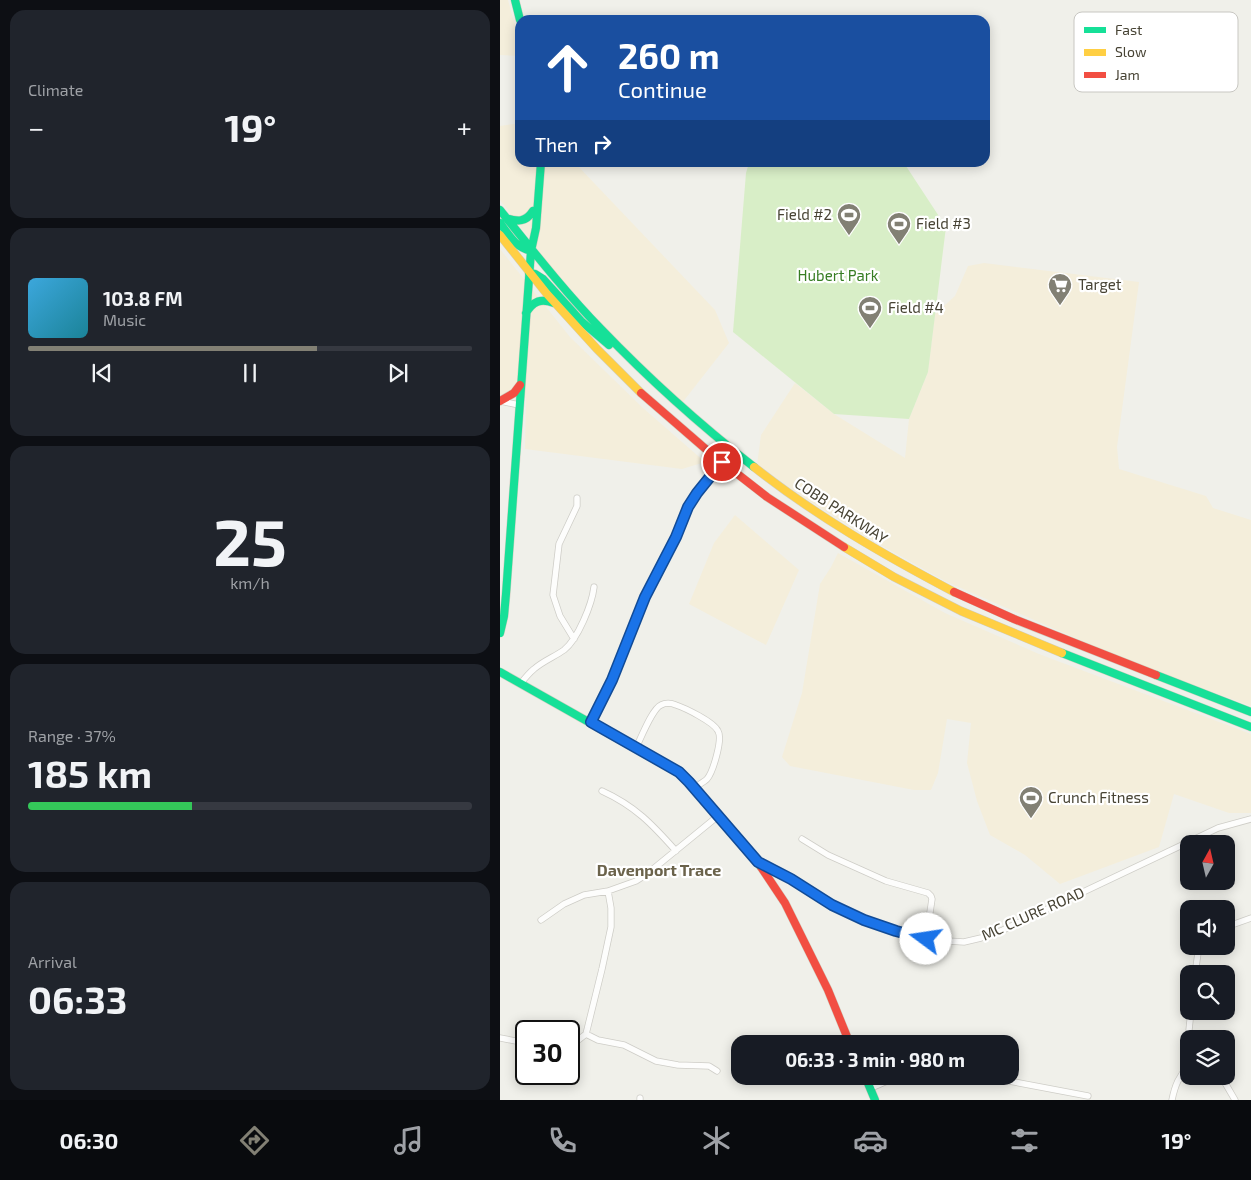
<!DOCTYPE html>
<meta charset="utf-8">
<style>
:root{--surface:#171b24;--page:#20242c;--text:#f1f3f6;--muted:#9ea1a6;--line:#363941;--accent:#828074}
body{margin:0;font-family:"Exo 2",sans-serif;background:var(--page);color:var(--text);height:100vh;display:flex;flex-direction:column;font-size:19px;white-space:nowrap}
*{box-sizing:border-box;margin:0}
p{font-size:16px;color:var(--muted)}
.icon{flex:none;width:28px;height:28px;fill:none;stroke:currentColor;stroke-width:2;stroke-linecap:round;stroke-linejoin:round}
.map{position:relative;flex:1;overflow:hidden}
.sheet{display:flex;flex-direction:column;gap:10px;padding:10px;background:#0d0f14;width:500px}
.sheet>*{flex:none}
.hud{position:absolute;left:15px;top:15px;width:475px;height:152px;border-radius:15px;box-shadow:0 2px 12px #0003;background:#1a4fa0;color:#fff;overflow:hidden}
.needle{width:32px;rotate:8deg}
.tools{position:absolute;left:680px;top:835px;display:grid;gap:10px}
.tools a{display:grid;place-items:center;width:55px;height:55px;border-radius:10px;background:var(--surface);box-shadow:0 2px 12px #0003;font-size:25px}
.speed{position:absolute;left:15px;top:1020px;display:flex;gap:10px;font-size:25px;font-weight:700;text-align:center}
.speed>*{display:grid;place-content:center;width:65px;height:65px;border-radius:50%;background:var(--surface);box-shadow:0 2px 12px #0003;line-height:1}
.speed .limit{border:2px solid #111;border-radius:8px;background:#fff;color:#111}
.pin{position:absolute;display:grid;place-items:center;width:42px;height:42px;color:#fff;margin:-21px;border:2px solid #fff;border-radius:50%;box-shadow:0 1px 5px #0007}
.me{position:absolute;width:55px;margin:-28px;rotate:284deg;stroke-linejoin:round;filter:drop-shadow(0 0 4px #0008)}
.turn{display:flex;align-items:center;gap:18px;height:105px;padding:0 20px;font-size:22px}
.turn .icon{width:65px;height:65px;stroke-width:2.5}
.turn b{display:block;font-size:35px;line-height:42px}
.then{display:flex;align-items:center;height:48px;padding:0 20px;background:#0003;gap:10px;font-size:19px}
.big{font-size:38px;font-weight:700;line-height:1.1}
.sheet .card{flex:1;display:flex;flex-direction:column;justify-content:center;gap:8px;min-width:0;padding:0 18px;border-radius:15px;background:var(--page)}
.sheet .dial{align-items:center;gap:0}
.dial b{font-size:65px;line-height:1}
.song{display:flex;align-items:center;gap:15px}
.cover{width:60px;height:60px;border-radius:8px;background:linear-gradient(135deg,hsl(200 70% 55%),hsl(190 70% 35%))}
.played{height:5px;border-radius:2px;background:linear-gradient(90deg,var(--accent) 65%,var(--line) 65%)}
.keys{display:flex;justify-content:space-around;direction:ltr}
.heat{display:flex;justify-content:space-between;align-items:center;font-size:28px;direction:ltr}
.charge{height:8px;border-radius:4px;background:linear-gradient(90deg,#34c759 37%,var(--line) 0)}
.trip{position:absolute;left:231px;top:1035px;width:288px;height:50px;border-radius:15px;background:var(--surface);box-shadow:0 2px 12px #0003;font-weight:700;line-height:50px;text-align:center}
.dock{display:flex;height:80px;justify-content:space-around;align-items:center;background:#090b0e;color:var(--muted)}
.dock .icon{width:35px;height:35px}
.dock .current{color:var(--accent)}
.dock b{font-size:22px;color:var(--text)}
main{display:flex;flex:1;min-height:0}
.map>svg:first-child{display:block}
.commercial{fill:#f4eedb}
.green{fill:#d8eec7}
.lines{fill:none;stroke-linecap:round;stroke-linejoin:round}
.street-casing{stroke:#cecdc7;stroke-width:7}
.fast-casing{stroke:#d0cec0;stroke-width:9}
.slow-casing{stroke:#d0cec0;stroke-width:9}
.jam-casing{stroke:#d0cec0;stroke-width:9}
.street{stroke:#fdfdfc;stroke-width:5.5}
.fast{stroke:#16e098;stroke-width:8}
.slow{stroke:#ffcf43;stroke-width:8}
.jam{stroke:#f24e42;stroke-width:8}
.route-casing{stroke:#114b97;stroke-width:12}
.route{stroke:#1a73e8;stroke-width:9}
.labels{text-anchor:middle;stroke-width:4.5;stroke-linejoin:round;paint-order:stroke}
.poi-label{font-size:15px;fill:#474334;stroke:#fff;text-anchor:start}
.park-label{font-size:15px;fill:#377d23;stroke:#fff}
.street-label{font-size:15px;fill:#474334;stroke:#fff}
.neighbourhood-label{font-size:16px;font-weight:bold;fill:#6b634b;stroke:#fff}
.key{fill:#fff;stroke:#c8c7c2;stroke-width:1}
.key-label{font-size:14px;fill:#474334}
</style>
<main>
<section class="sheet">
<div class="card"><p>Climate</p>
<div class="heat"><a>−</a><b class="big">19°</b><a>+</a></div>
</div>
<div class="card">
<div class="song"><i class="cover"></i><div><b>103.8 FM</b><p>Music</p></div></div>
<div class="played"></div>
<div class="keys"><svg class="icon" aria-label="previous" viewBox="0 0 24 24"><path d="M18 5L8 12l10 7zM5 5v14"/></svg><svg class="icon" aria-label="pause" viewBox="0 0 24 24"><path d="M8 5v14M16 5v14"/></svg><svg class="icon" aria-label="next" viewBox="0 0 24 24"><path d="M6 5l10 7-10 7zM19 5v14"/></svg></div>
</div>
<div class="card dial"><b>25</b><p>km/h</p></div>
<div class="card"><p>Range · 37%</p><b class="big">185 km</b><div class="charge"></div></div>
<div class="card"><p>Arrival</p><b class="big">06:33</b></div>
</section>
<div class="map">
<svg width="751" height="1100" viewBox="0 0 751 1100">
<rect width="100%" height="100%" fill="#f0f0ea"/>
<path class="commercial" d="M0,0H8L20,43V56L0,55Z
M20,123V162L75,163L215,310L229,343L182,403L108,331L52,268L0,200V126Z
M0,249L70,337L143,408L205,462L182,469L25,449L26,398L0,395Z
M484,263L639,282L617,447L619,469L706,496L713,508L751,520V706L628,661L445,581L370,539L306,499L257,465L261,435L295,383L334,414L405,458L409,419L428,372L435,314L455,296L468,266Z
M235,515L299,570L266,645L189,604L214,543Z
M338,553L445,613L539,654L751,734V813H729L674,794L659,847L560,884L525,855L490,835L477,801L467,763L471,723L447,719L438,773L431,790H414L290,766L282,757L302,693L320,584L331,567Z"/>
<path class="green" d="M249,163H404L446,227L428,372L409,419L334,414L233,332L246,173Z"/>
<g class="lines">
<g class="street-casing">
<path id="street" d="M0,401L19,405
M74,639L60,616L53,595L59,544L77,506V498
M21,683C25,678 29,673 34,669C43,661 54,657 64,650C78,639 92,604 94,587
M91,722L112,680L145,597L176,537L188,507L197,493L222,462
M136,748C141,738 152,709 161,705C165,703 171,703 176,705C185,708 214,722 218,731C223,739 213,772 207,779C204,782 198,785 194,788
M102,791C135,806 152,824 176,851
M302,839L328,855L386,881L428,893L431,896L432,899L426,939
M260,863L291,879L332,905L364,920L396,931L432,940L464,942L481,938L503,930L718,828L751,819
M41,920L64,904L84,895L108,891L136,881L147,874L218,816
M726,927L751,918
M695,974L699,946
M691,1011L689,1030L692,1039
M86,1034L102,969L111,927V908L108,891
M86,1034L98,1040L124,1045L156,1061L178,1065L209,1066L217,1071
M0,1038L26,1043
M69,1046L77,1041L86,1034
M482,1076L588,1096
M721,1076L735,1100
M371,1088L399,1076
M140,1100V1098
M672,1100C675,1085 679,1076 689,1065"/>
</g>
<g class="fast-casing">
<path id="fast" d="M15,0L20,20
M0,210C33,251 65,292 101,329C149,379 199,424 254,467
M6,218C18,222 26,222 33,211
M0,223C9,235 15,247 31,251
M31,251L36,228L41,162
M29,273L35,274L43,279L81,321L109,345
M26,313C33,301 41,298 54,303
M0,633L4,616L6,594L31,251
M562,653L751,727
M0,672L179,773L189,782L261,867
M656,675L751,712
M365,1076L375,1100"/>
</g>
<g class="slow-casing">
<path id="slow" d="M0,235L47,294L97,349L141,393
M254,467C316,516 384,555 454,592
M344,547L394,577L461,611L562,653"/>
</g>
<g class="jam-casing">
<path id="jam" d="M141,393L208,451L267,497L344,547
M0,401L14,393L20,385
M454,592L514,619L656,675
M261,867L285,903L328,990L350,1044"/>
</g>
<use href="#street" class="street"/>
<use href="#fast" class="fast"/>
<use href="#slow" class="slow"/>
<use href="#jam" class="jam"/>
</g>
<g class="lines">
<g class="route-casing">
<path id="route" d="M222,462L197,493L188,507L176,537L145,597L112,680L91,722L179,772L189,782L258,862L291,879L332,905L364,920L396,931L426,939"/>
</g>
<use href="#route" class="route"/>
</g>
<defs>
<g id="stadium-pin" transform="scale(1.25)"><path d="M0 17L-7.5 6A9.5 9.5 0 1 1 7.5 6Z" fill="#828074" stroke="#fff"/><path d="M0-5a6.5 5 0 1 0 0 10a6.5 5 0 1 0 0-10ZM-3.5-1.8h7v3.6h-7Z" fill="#fff"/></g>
<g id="supermarket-pin" transform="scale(1.25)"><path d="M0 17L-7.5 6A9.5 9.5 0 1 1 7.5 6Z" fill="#828074" stroke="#fff"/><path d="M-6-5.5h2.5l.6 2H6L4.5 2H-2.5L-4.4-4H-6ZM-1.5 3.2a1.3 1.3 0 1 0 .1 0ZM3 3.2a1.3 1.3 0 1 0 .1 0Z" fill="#fff"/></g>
</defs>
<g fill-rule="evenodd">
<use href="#stadium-pin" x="349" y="215"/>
<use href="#stadium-pin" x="399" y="224"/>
<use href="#supermarket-pin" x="560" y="285"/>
<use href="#stadium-pin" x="370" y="308"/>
<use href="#stadium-pin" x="531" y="798"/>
</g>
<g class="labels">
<g class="poi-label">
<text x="332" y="220" text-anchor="end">Field #2</text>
<text x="416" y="229">Field #3</text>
<text x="578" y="290">Target</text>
<text x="388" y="313">Field #4</text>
<text x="548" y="803">Crunch Fitness</text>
</g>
<g class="park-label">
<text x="338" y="281">Hubert Park</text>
</g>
<g class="street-label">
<text transform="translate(341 511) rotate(33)" y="5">COBB PARKWAY</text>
<text transform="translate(533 914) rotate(-24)" y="5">MC CLURE ROAD</text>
</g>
<g class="neighbourhood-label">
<text x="159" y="876">Davenport Trace</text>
</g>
</g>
<rect x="574" y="12" width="164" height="80" rx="8" class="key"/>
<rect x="584" y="27" width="22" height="6" fill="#16e098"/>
<rect x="584" y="49" width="22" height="7" fill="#ffcf43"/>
<rect x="584" y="72" width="22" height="6" fill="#f24e42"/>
<g class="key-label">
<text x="615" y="35">Fast</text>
<text x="615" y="57">Slow</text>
<text x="615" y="80">Jam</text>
</g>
</svg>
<div class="tools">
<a><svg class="needle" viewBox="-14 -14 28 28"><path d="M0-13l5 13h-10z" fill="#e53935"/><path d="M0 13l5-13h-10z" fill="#9ea1a6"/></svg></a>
<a><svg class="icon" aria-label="sound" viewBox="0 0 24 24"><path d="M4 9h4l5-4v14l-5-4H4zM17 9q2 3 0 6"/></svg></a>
<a><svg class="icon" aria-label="search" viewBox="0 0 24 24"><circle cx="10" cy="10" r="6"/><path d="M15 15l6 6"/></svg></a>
<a><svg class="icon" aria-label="layers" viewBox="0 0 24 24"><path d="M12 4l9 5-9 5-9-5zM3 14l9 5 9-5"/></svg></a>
</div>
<div class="speed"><div class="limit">30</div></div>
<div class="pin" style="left:222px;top:462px;background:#d93025"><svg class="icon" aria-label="arrive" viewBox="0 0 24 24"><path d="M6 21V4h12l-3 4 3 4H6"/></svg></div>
<svg class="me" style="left:426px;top:939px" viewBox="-20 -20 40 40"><circle r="19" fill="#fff"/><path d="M0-13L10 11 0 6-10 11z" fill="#1a73e8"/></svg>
<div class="trip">06:33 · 3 min · 980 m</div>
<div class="hud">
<div class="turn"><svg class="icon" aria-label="ahead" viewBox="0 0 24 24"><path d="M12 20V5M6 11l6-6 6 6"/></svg><div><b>260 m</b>Continue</div></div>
<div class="then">Then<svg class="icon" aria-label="right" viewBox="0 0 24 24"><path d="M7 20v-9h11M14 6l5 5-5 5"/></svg></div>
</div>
</div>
</main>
<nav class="dock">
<b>06:30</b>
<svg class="icon current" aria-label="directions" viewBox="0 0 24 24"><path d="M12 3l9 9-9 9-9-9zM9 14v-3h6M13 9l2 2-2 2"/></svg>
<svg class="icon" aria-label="music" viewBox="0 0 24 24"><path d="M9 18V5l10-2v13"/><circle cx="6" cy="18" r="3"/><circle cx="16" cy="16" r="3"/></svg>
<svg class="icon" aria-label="phone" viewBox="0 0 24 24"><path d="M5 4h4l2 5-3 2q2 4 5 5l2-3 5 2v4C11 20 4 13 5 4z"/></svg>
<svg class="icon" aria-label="climate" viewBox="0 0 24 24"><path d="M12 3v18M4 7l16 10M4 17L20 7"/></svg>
<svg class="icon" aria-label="car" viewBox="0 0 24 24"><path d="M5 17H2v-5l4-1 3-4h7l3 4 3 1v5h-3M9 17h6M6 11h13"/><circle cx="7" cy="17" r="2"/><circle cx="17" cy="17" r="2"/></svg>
<svg class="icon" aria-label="filters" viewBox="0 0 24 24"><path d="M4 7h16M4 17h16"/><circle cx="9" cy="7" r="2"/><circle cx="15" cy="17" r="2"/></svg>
<b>19°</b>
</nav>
